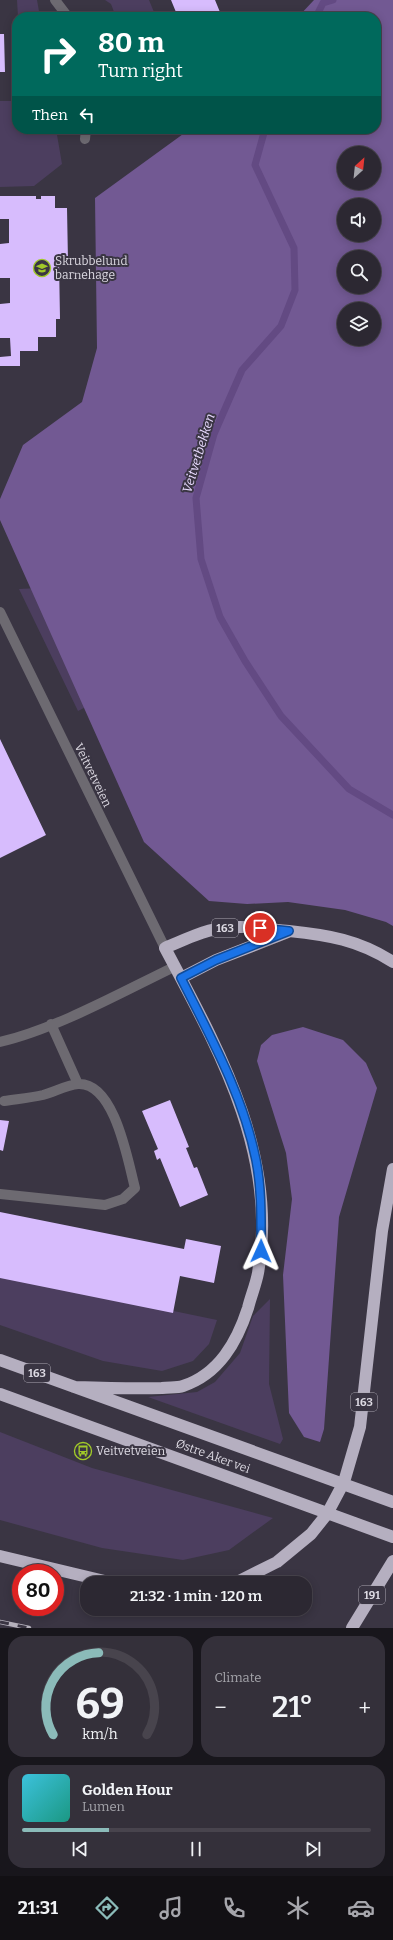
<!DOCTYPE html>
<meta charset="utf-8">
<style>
:root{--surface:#2c2832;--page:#34303a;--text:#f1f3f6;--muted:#a6a6ac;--line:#48444d;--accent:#8bbbb9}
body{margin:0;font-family:Bitter,serif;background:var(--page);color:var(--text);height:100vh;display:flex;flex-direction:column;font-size:15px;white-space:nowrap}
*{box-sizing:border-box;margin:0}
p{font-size:13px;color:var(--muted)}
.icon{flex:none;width:22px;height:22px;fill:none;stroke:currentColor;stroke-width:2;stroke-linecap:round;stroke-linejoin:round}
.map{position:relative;height:1628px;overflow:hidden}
.panel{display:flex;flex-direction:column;gap:8px;padding:8px;background:#18161c;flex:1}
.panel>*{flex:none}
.top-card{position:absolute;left:12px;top:12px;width:369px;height:122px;border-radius:16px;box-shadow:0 2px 10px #0003,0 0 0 1px var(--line);background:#00695c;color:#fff;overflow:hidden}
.needle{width:26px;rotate:27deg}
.controls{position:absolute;left:337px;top:146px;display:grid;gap:8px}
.controls a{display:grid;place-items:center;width:44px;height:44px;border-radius:50%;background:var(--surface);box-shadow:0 2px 10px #0003,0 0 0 1px var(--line);font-size:20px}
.speed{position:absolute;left:12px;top:1564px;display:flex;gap:8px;font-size:20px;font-weight:700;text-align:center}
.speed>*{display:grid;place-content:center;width:52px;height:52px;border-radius:50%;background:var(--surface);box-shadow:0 2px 10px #0003,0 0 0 1px var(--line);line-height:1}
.speed .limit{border:6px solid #d22;background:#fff;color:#111}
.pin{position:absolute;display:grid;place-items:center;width:34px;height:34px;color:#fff;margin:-17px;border:2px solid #fff;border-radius:50%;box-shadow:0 1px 4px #0007}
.me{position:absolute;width:44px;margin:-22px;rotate:1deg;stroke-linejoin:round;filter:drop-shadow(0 0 3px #0008)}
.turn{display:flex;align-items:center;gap:14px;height:84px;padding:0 20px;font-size:18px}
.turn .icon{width:52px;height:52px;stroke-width:2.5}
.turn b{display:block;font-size:28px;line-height:34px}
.then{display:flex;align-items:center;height:38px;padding:0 20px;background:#0003;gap:8px;font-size:15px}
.big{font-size:30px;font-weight:600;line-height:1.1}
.panel .widget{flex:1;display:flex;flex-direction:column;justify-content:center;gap:6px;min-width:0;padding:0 14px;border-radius:16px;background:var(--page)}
.panel .dial{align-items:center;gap:0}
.dial svg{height:104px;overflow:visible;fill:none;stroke:var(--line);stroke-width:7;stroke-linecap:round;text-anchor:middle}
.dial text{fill:var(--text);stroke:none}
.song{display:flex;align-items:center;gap:12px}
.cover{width:48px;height:48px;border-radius:6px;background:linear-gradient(135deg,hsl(190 70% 55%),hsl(170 70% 35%))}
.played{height:4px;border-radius:2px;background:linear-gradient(90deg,var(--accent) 25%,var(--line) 25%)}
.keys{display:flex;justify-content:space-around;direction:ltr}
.heat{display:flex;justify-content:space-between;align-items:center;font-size:22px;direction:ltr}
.panel .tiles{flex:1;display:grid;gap:8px;grid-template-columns:1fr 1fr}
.widget:last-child{grid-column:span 2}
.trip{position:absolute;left:80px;top:1576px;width:232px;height:40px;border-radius:16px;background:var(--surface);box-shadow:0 2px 10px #0003,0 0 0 1px var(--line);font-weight:600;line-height:40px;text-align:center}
.tabs{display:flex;height:64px;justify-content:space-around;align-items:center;background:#121014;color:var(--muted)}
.tabs .icon{width:28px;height:28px}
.tabs .selected{color:var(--accent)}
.tabs b{font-size:18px;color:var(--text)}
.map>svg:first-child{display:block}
.green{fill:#4c3e5f}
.forest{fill:#725993;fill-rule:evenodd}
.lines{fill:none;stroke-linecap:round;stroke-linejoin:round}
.stream{stroke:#634a83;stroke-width:7}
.building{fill:#d7bcfd}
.minor{stroke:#6d6a71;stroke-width:10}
.highway{stroke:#b5afc0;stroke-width:12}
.rail-casing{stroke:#b5b1bc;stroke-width:4.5}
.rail{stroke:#3a3543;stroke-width:3;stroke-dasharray:9;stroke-linecap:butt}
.route-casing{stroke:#114b97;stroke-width:10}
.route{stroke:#1a73e8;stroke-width:7}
.labels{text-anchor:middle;stroke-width:4;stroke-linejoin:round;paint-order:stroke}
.shield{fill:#3a3543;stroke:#aca8b3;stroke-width:1}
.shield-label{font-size:11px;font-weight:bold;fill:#dddae3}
.poi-label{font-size:12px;fill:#dddae3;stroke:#3a3543;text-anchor:start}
.street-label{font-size:12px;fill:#dddae3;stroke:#3a3543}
.water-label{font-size:13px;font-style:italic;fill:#e9dbff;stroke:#3a3543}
</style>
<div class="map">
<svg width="393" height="1628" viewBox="0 0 393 1628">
<rect width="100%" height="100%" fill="#3a3543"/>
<path class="green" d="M17,0H37L40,17H18Z
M105,0H149L156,17H116L111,4Z
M17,97V129H56L62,164L34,186L0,187V101H12Z
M39,588L109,695L78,711L19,589Z
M0,1275L217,1320L209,1344L193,1361L162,1371L103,1361L0,1325Z
M270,1299L269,1384L283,1439L280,1444L148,1397L197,1392L215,1382L240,1353L253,1316Z
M0,1432L92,1468L273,1518L229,1550L183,1560L102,1548L0,1520Z"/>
<path class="forest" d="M314,0H393V926L386,922L345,910L288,902L247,904L209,901L144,842L0,520V499L23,445L82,402L97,348L95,198L190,129H376V17H298ZM344,153H374V183H344ZM344,205H374V235H344ZM344,257H374V287H344ZM344,309H374V339H344Z
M303,1027L343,1040L366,1063L377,1088L339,1217L324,1429L320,1442L304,1437L289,1413L283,1275L292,1199L286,1153L257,1061L261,1045L272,1035Z"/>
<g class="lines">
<path class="stream" d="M316,17L323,3L333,0
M265,129L255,165L294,248L295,290L281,326L242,370L214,434L196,498L201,559L220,617L245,661L281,716L349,789L393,815"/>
</g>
<path class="building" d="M171,0H215L222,17H178Z
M0,34H4L5,72H0Z
M0,196H36V199H41V196H55V208H67L68,261H59L60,319H56V337H38V351H20V366H0V357L11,356L10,338H0V304L10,303V278H0V244L9,243V219H0Z
M0,739L46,835L0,858Z
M170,1100L189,1147L186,1148L194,1168L197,1167L208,1195L180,1207L160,1158L157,1160L154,1151L158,1149L142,1111Z
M0,1120L9,1121L3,1151L0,1150Z
M0,1212L184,1249L186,1239L221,1246L214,1283L180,1276L173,1313L0,1278Z"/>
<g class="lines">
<path class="minor" d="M55,0L68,17
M85,139L86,129
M0,612L165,948
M51,1024L78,1084
M0,1042C56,1029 122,992 174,967
M0,1194L105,1205L123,1199L135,1188C128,1162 115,1082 78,1084C67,1085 54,1092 43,1095C30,1098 17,1099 4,1101"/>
<path class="highway" d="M181,978L216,960L288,932
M0,1360L393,1502
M74,1387C104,1388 133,1389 162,1388C169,1387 177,1388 183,1386C219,1374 237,1342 248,1308C251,1296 256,1284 258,1273C279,1155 218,1048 165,948C183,940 202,931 222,928C245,925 266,929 289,931C328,935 359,940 393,962
M0,1394L393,1537
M0,1556L113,1583
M235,1583L277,1562L311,1534L327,1514L344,1482L360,1427L382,1231L393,1169
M352,1628L393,1561"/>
<g class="rail-casing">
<path id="rail" d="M0,1622L29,1628"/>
</g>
<use href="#rail" class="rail"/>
</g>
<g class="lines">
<g class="route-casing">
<path id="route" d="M260,928L289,931L216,960L181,978C210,1036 243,1095 256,1160C262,1190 261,1221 261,1251"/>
</g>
<use href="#route" class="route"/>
</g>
<defs>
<g id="school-ring" transform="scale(0.9)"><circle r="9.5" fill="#3a3543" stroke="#a1c929" stroke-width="1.5"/><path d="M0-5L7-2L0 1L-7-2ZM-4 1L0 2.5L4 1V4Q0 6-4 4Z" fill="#a1c929"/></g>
<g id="bus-ring" transform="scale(0.9)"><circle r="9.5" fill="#3a3543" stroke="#a1c929" stroke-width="1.5"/><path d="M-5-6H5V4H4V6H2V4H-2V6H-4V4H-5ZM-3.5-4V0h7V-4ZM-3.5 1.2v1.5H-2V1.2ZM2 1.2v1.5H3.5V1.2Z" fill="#a1c929"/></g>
</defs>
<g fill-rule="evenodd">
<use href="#school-ring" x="42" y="268"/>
<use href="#bus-ring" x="83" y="1451"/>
</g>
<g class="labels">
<g class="shield">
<rect x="212" y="919" width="26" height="18" rx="3"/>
<rect x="24" y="1364" width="26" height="18" rx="3"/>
<rect x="351" y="1393" width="26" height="18" rx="3"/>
<rect x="359" y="1586" width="26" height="18" rx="3"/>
</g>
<g class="shield-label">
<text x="225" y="932">163</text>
<text x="37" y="1377">163</text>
<text x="364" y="1406">163</text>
<text x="372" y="1599">191</text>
</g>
<g class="poi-label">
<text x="55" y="265">Skrubbelund<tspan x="55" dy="14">barnehage</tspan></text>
<text x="96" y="1455">Veitvetveien</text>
</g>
<g class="street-label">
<text transform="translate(93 775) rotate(64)" y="4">Veitvetveien</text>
<text transform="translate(213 1456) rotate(20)" y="4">Østre Aker vei</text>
</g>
<g class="water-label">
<text transform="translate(198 453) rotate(-73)" y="5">Veitvetbekken</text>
</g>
</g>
</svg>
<div class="controls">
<a><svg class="needle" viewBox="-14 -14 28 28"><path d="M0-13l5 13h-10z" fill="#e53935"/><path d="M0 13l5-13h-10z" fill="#a6a6ac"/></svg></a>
<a><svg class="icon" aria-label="sound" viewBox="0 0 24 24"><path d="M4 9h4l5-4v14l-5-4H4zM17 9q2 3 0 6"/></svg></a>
<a><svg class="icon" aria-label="search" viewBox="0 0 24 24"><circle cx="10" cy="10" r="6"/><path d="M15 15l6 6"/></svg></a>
<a><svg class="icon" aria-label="layers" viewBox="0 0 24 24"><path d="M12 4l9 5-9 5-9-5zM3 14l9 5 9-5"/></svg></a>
</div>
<div class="speed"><div class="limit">80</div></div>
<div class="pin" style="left:260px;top:928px;background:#d93025"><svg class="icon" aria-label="arrive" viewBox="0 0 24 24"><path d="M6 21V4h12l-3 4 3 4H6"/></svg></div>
<svg class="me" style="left:261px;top:1251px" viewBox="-20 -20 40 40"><path d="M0-17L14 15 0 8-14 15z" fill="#1a73e8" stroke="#fff" stroke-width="4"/></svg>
<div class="trip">21:32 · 1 min · 120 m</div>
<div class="top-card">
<div class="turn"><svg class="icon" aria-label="right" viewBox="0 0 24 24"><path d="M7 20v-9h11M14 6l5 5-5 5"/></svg><div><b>80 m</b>Turn right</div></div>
<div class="then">Then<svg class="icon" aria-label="left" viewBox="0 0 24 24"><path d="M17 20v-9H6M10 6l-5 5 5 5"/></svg></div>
</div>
</div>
<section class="panel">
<div class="tiles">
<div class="widget dial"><svg viewBox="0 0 100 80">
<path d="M14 69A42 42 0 1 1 86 69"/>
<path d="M14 69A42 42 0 0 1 49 6" stroke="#8bbbb9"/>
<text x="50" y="56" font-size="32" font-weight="700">69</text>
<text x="50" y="72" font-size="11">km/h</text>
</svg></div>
<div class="widget"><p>Climate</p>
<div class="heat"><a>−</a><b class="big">21°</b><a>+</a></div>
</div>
<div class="widget">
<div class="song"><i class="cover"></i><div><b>Golden Hour</b><p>Lumen</p></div></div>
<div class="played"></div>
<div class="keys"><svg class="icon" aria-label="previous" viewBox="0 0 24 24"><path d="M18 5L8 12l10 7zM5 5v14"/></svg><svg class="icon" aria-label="pause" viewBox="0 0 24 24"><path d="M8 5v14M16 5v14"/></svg><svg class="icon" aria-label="next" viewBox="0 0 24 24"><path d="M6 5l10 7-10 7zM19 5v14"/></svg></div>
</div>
</div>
</section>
<nav class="tabs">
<b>21:31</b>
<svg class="icon selected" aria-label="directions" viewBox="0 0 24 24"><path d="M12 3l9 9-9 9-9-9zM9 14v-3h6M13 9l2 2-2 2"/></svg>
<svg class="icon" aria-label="music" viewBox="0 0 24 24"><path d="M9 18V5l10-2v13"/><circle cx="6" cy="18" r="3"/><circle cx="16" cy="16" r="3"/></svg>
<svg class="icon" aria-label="phone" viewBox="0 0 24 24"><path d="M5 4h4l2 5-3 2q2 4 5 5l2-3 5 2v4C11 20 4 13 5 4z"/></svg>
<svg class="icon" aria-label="climate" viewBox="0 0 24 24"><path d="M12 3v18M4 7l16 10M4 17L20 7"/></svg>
<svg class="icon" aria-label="car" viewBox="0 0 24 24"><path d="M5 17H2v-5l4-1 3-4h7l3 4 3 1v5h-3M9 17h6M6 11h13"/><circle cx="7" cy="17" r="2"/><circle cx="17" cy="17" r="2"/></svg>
</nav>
